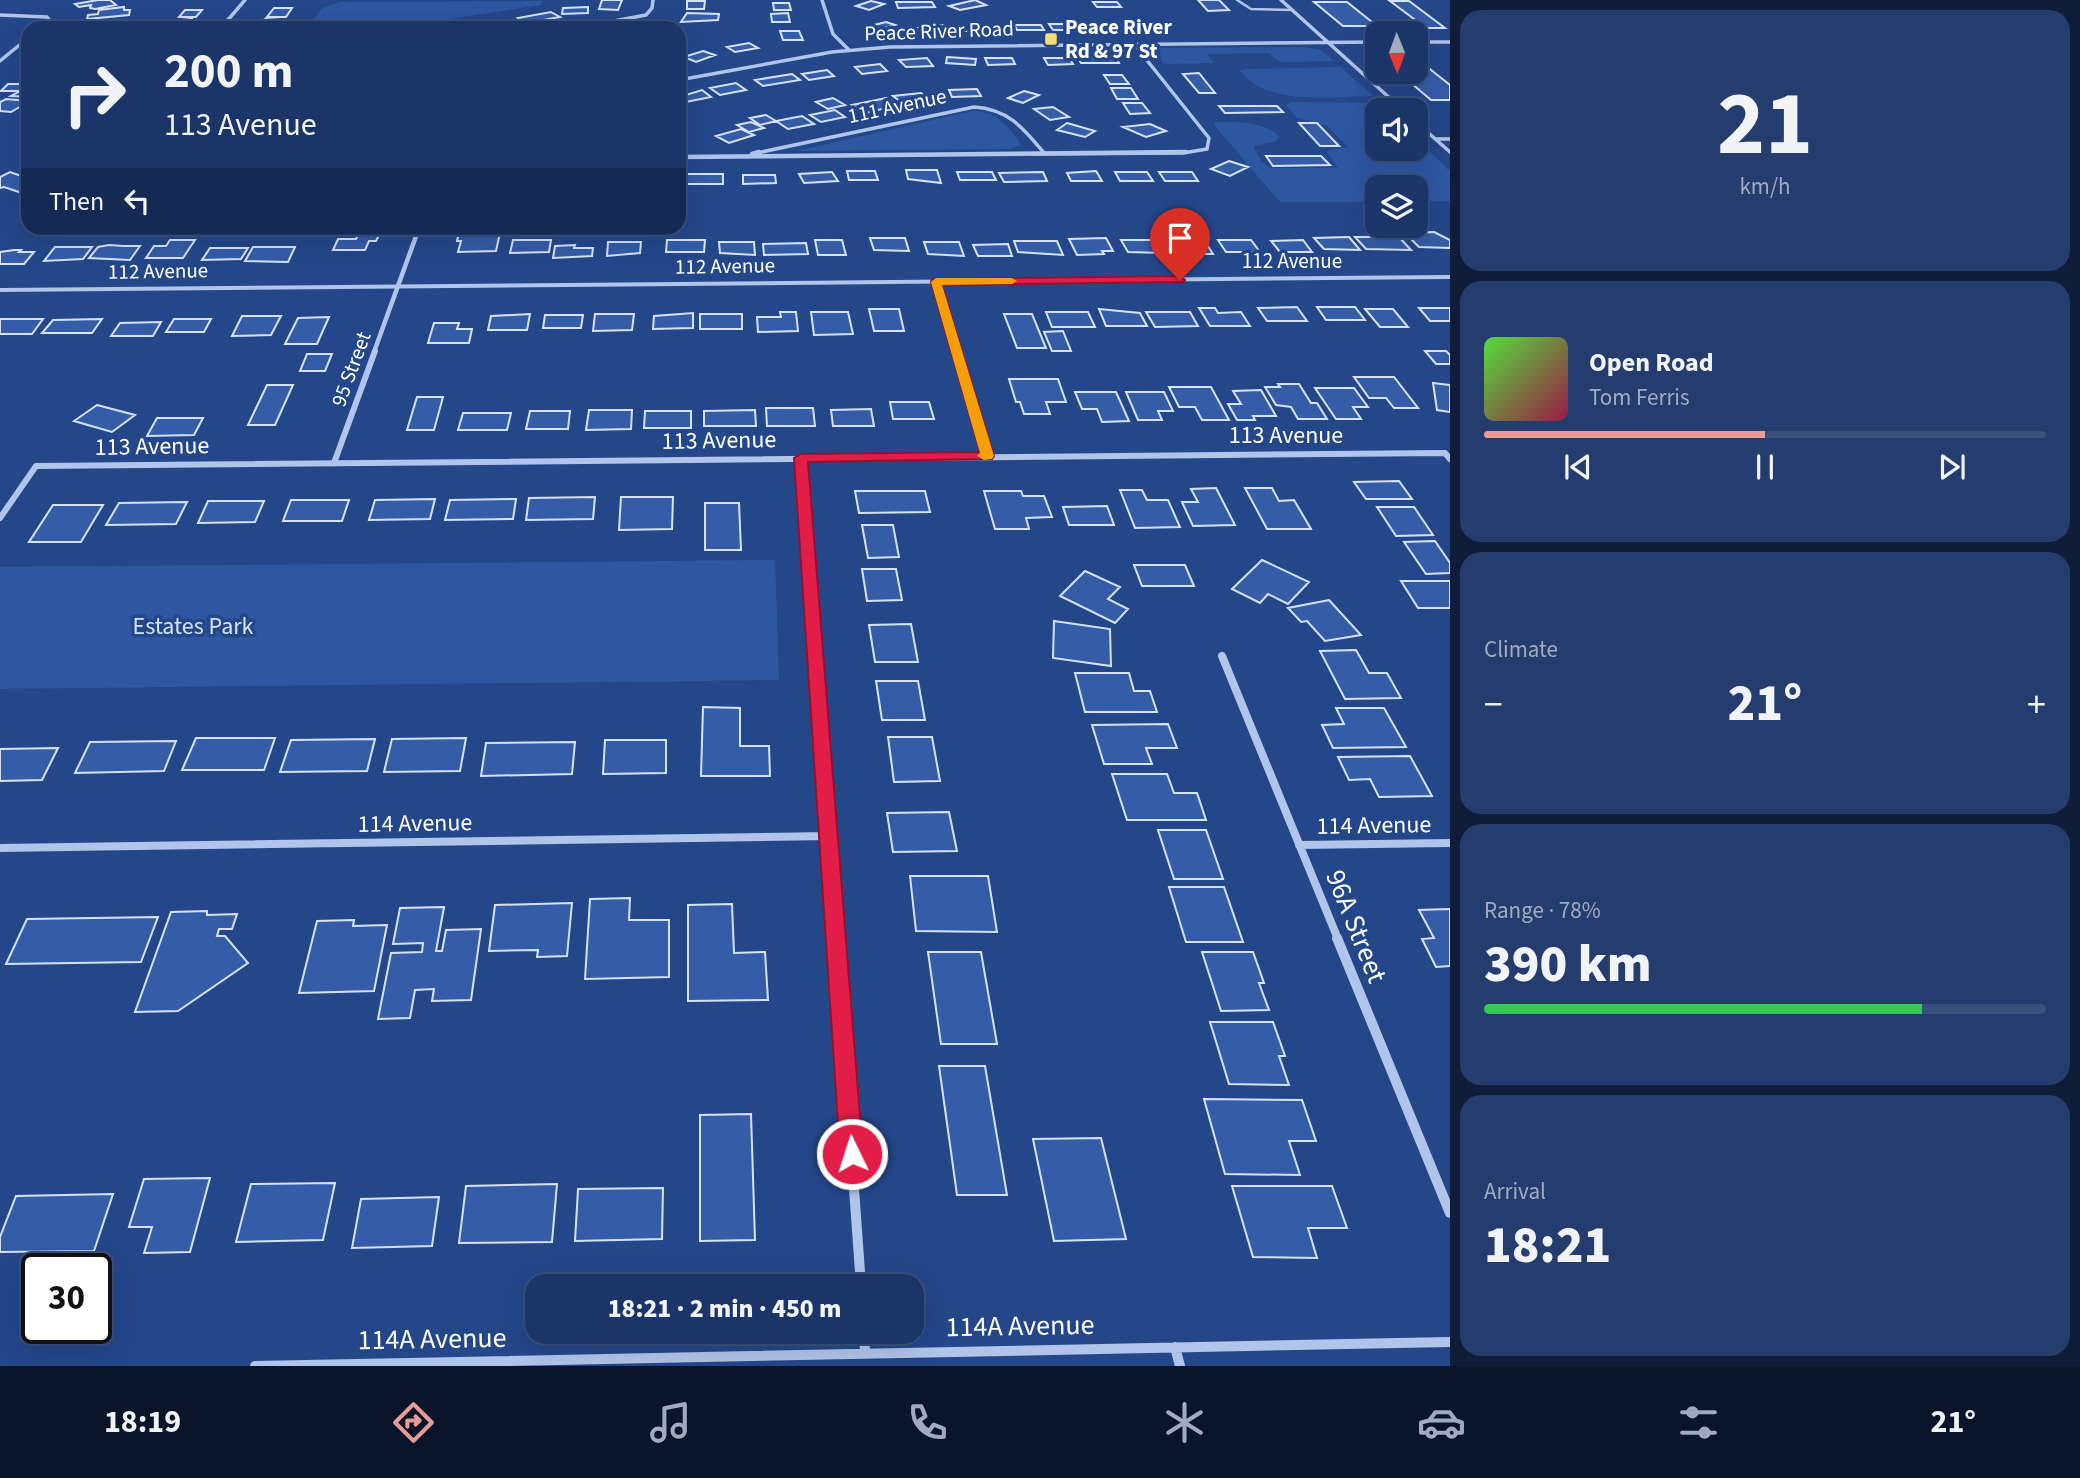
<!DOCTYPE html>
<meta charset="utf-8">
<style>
:root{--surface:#1b3568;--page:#243d6e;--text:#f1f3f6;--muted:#a0abc0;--line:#39507c;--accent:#e69b98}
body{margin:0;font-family:"Source Sans 3",sans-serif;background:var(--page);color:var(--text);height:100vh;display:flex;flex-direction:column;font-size:26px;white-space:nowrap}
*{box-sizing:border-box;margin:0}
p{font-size:23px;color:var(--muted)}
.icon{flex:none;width:38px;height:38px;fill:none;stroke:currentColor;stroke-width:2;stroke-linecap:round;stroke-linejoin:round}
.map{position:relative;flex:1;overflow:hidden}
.sheet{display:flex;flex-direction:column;gap:10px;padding:10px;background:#0f1d39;width:630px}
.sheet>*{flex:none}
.top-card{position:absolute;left:21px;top:21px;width:665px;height:214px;border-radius:21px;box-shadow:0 7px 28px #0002,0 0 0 2px var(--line);background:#1b3568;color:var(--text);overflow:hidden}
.needle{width:46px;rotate:179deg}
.tools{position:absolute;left:1365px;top:21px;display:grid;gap:14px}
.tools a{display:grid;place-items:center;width:63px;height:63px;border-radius:14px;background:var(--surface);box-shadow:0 7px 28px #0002,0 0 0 2px var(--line);font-size:35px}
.speed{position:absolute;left:21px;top:1253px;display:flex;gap:14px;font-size:35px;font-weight:700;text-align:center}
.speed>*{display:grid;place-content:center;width:91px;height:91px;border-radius:50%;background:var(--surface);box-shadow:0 7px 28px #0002,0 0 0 2px var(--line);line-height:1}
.speed .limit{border:4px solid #111;border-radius:10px;background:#fff;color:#111}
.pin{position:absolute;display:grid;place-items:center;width:60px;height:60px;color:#fff;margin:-72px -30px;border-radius:50% 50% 50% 0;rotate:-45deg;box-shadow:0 0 7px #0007}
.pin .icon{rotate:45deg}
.me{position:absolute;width:77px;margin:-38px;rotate:356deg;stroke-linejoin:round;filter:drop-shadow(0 0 5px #0008)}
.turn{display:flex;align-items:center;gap:24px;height:147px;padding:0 28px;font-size:32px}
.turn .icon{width:91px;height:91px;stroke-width:2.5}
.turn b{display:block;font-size:49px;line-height:60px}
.then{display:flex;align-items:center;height:66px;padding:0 28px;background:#0003;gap:14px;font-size:26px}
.big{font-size:52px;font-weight:800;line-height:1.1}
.sheet .widget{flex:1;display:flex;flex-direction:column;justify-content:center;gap:10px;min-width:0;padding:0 24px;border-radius:21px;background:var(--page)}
.sheet .dial{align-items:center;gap:0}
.dial b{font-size:91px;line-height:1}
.song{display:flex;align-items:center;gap:21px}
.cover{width:84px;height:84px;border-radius:10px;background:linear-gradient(135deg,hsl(110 70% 55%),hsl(340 70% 35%))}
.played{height:7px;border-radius:4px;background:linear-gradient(90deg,var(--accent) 50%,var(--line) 50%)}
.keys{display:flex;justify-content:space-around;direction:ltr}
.heat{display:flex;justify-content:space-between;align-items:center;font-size:38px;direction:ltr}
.charge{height:10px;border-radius:5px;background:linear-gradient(90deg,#34c759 78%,var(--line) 0)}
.trip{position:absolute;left:525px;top:1274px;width:399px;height:70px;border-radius:21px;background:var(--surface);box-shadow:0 7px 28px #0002,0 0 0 2px var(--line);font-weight:800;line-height:70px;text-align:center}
.menu{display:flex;height:112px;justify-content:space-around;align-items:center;background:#0b152a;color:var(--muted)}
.menu .icon{width:49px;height:49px}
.menu .on{color:var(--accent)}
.menu b{font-size:32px;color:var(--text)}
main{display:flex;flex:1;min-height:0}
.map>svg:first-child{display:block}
.green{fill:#2e57a2}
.building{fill:#345ca7;stroke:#d5e2f8;stroke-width:2}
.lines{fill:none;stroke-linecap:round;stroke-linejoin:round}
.service{stroke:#b1c5ea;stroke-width:2.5}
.minor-far4{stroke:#b1c5ea;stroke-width:3.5}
.minor-far3{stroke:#b1c5ea;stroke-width:4.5}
.minor-far2{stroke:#b1c5ea;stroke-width:6}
.minor-far1{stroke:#b1c5ea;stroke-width:8}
.minor{stroke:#b1c5ea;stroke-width:10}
.tertiary{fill:#b1c5ea;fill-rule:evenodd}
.route{fill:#e11d48;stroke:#92132f;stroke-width:2}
.slow{fill:#f59e0b}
.poi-dot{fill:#f5dc74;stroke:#24478a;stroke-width:2.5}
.labels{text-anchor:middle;stroke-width:7;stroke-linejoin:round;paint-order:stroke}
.far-poi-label{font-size:21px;font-weight:bold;fill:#fff;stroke:#24478a;text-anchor:start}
.far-street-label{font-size:21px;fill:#fff;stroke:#24478a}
.street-label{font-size:24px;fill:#fff;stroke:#24478a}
.park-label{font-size:24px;fill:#d5e2f8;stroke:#24478a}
.near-street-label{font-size:28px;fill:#fff;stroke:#24478a}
</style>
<main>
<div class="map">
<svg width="1450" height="1366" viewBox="0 0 1450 1366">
<rect width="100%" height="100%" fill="#24478a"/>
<path class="green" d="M542,1L541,5L443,20L423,28H308L322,8L340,2Z
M1307,47L1321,50L1334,61L1286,62L1278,61L1269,53L1207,54L1213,63L1164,64L1157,55V50L1162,48Z
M1341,67L1373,96C1332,96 1269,107 1240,71L1246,69Z
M1292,102L1378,103L1385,110H1377V149H1416V139L1450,171V201H1416V187H1377V202H1280L1214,125L1216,122C1237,122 1263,121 1280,137L1276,141L1253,147L1262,162L1271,168H1338L1326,151L1348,147L1327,126L1297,118L1286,105Z
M973,111C995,111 1010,127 1021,145L1009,149L796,151Z
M775,560L779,680L0,689V567Z"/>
<path class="building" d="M98,0H110L116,5L95,9L90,8L91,5L79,7L75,4Z
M602,0H622L618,10L599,9Z
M975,0L986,5L960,10L949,6Z
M1198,0H1219L1229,10L1208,11Z
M687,1H705L704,9H687Z
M871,1L884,4L869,10L856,6Z
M1390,1H1409L1445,28H1426Z
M896,2H932L935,7L898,8Z
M1093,2H1117L1121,7H1097Z
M1314,2H1347L1377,26H1343Z
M773,3H789L791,10H774Z
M124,7V10H130L129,15L87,19L88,15L98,14L99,10Z
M588,7V13L562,14L563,8Z
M274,8H292L286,17H267Z
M185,10H202L196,17H179Z
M551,12L560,17L526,23L518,18Z
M687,13L719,14L718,20L681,22Z
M788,13L790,22H772L771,14Z
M192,19L191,27L172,28L174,21Z
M265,19L281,20L268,28L251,27Z
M511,21L517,25L502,28L482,26Z
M886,22L895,25L888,27L899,31L885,34L866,27Z
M76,23H119L114,28H71Z
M1049,24H1075L1079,30H1053Z
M944,25L951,31L927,33L919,28Z
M958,25H983L985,31H961Z
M1014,25H1041L1044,30H1017Z
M1109,25L1135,26V32L1109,30Z
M780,31H799L803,40H783Z
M749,43L758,48L735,52L727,47Z
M703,51L715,55L696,62L684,57Z
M1115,56L1119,63H1081L1077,57Z
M947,57L976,59L975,65L946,63Z
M927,58L933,66L906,67L899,60Z
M985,58H1012L1015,64L988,65Z
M1044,58H1069L1073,64L1048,65Z
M1416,58L1450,85V100H1431L1398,72H1416Z
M880,64L887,71L862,74L855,67Z
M827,70L834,76L809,80L802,74Z
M1199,73L1215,93H1199L1183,74Z
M792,74L800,80L763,86L755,80Z
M1104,75H1122L1129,84H1110Z
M736,83L746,90L720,95L710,88Z
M8,84H28V97L11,96L20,91H1Z
M1111,88H1131L1138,99H1117Z
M977,89L981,96L952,97L949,90Z
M702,90L711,97L686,102L679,97Z
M1024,91L1039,95L1023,103L1008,98Z
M921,93L930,100L902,103L893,96Z
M833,98L845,105L828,109L816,102Z
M886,98L899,105L866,113L852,105Z
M6,99L28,101V102L11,112L0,111V102Z
M1123,103H1142L1150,113L1130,114Z
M1219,106H1277L1283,112L1225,113Z
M1053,107L1069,117L1050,120L1034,109Z
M835,110L845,117L821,122L810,115Z
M766,115L776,121L760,125L750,118Z
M802,116L814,124L788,129L776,121Z
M751,122L764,128L749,132L737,125Z
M1067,123L1095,131L1085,137L1057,130Z
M1299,123H1317L1339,146H1320Z
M1150,124L1166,131L1146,137L1123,127Z
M741,129L754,135L729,143L716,136Z
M1266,156H1321L1330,165L1273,166Z
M1229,161L1248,167L1230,176L1211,169Z
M906,170H937L941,183L908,179Z
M847,171H875L878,180H849Z
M1096,171L1102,181H1071L1067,173Z
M10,172L27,178L22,180L28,182V195L4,187L0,188V177Z
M832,172L838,181L804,183L799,174Z
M957,172H992L996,180H960Z
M1043,172L1047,181L1004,182L999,173Z
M1115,172H1147L1153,181H1120Z
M1159,172H1192L1198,181H1165Z
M686,174H723V184H686Z
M743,175H775L776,183L743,184Z
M459,231L500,233L496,251L458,252L461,241H457Z
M1434,232L1450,240V248L1419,247L1409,237H1413L1409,233Z
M359,233H380L376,241H369L365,250H333L338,239H356Z
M1349,237L1360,250L1324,249L1314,238Z
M1355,237H1399L1411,250L1366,249Z
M870,238H905L909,251L874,250Z
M1106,238L1113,251H1102L1104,254L1077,255L1069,239Z
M170,240H195L183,258H146L154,246H166Z
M513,240H551L549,252L510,253Z
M667,240H705L704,252H666Z
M815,240H842L846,255H818Z
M1121,240H1154L1162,253L1128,252Z
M1166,240H1204L1213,254H1174Z
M1218,240H1251L1260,252H1226Z
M1303,240L1312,252H1280L1271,241Z
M1014,241H1057L1063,255L1018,252Z
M608,242H641L640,253L607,256Z
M719,242H754L755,255L720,253Z
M924,242H959L964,256L928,254Z
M806,243L808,254L764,255L763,244Z
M1008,244L1012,256H978L973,245Z
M109,245L123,246H140L130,260L89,258L98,247Z
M575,245L574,248H593L592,256L553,258L555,246Z
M55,247H92L83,259L44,261Z
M253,247H295L288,262L245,261Z
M210,248H248L241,259L202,260Z
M14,250H21L19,252H34L24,264H0V252Z
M1297,307L1307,321H1267L1258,308Z
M1317,307H1355L1365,320H1326Z
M1199,308H1215L1218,313L1241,312L1250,326H1210Z
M1419,308H1450V321H1430Z
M869,309H899L904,331H874Z
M1099,309L1140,313L1147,326H1106Z
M1365,309H1393L1408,327H1380Z
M780,312H796L798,331L758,332L757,317H781Z
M811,312H848L853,334L814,335Z
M1046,312H1088L1095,327H1052Z
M1146,312H1190L1198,326L1155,327Z
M693,313V328L653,329L654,316Z
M530,314L527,330H488L491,316Z
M595,314H634L632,330L593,331Z
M700,314H742V329H700Z
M1004,314H1032L1046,348H1017Z
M545,315H583L581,328H543Z
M242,316H281L271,335L232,336Z
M329,317L317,344H285L298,318Z
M0,319H43L32,334H0Z
M102,319L92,333H42L53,320Z
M174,319H211L204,332H166Z
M161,322L153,336H111L120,323Z
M434,323H459L457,329H472L469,343H428Z
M1063,331L1071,351H1052L1044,332Z
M1425,351H1446L1450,355V364H1436Z
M307,354H332L325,371H300Z
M1354,377H1394L1418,408H1394L1386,398H1369Z
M1009,379H1058L1066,402H1046L1050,414H1024L1020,402H1016Z
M1433,383L1450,385V412L1437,410Z
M1278,384H1299L1311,403H1317L1327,419H1298L1291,407L1276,405L1265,387H1280Z
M267,385H293L275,425H248Z
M1169,387H1211L1229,420H1202L1195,407H1179Z
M1315,388H1354L1368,407H1353L1361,419H1336Z
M1261,390L1276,416H1253L1255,420H1237L1228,404H1241L1233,391Z
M1075,392H1116L1129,421L1102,422L1097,409H1082Z
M1126,392H1164L1173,411H1158L1162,420H1138Z
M417,397H443L434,430H407Z
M890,402H929L934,419H893Z
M97,405L135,415L112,432L74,421Z
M766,408H813L815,426H767Z
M871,409L874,426H833L831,410Z
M589,410H632L631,429L586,430Z
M755,410L756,426H704V411Z
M530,411H570L568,429H526Z
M645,411H691V428H644Z
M463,413H511L507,430H458Z
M157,418H203L194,435L147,436Z
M1399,481L1412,499H1366L1354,482Z
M1216,488L1235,525L1193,526L1182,502H1198L1191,489Z
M1245,488H1272L1279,501L1294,500L1311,529H1267Z
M1120,490H1142L1147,500H1168L1180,527L1135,528Z
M855,491H925L930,512L859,513Z
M984,491H1021L1023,496H1044L1052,517L1026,518L1029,529H995Z
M595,497L593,519L526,520L529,498Z
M621,497H673L672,529L619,530Z
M435,499L430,519L369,520L375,500Z
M516,499L513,519L445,520L450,500Z
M291,500H349L342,521H283Z
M208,501H264L255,522L198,523Z
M187,502L176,524L106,525L119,503Z
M705,503H739L741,550H705Z
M53,505H103L81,542H29Z
M1107,506L1114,525H1069L1063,507Z
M1377,507H1414L1433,535L1396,536Z
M862,525H893L899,557L868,558Z
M1435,541L1450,563V573L1426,574L1404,542Z
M1262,560L1309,582L1288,604L1268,594L1260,603L1232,589Z
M1134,565H1185L1194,586H1142Z
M862,569H896L902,600L867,601Z
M1085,571L1120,587L1108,599L1128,609L1115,623L1060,596Z
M1401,581H1450V608H1418Z
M1329,600L1361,635L1325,641L1307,621L1301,622L1288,608Z
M1054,621L1110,629L1111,666L1053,658Z
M911,624L918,662H875L869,625Z
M1356,650L1369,673H1387L1401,698L1345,699L1320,651Z
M1075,673H1129L1134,691H1150L1157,712H1085Z
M876,681H918L925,720H882Z
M703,707L740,708V746H769L770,776H701Z
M1336,708H1384L1406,747L1333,748L1322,725L1344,724Z
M1168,724L1177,748H1146L1152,764H1104L1092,725Z
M888,737H932L940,781L894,782Z
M196,738H275L264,770H182Z
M466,738L460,771L384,772L392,739Z
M375,739L367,771L280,772L291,740Z
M605,740H666V773L603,774Z
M176,741L164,771L75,773L90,742Z
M575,742L572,774L481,776L486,743Z
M58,748L42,780L0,781V749Z
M1410,756L1432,796L1379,797L1370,779L1349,780L1338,757Z
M1112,774H1167L1174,793H1197L1206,820H1127Z
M949,812L957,851L893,852L887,813Z
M1158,830H1206L1223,879H1174Z
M910,876H988L997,932L916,931Z
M1169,887H1224L1243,942H1186Z
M630,898L629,920H669V977L585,979L590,899Z
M572,903L567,956L537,957L538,950L489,951L495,905Z
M732,904L734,953L765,952L768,1000L688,1001V905Z
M444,907L436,951H442L446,930L481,929L471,1000L432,1001L434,989L415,990L410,1018L378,1019L391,953L422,952L423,943L393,944L400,908Z
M1450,909V966L1436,967L1422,939L1434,938L1419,910Z
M207,911V915L237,914L232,929H219L217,936H225L248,963L178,1011L135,1012L171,912Z
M158,917L141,962L6,964L27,919Z
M354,920L353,926L387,925L374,991L299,993L317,921Z
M928,952H981L997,1044H941Z
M1202,952H1253L1264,983H1259L1269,1010L1221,1011Z
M1210,1022H1273L1285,1056H1279L1289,1085L1229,1084Z
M939,1066H985L1007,1195H957Z
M1204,1099L1302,1100L1316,1141H1289L1300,1175L1225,1174Z
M751,1114L755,1240L700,1241V1115Z
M1101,1138L1126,1239L1054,1241L1033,1139Z
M210,1178L190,1252L144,1253L152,1227H129L144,1179Z
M335,1183L323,1240L236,1242L251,1184Z
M557,1184L552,1242L459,1243L466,1186Z
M1232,1186H1332L1347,1228H1308L1317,1258L1253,1257Z
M663,1188L662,1239L575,1241L578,1189Z
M113,1194L94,1251L0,1252V1237L16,1196Z
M439,1197L432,1246L352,1248L361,1199Z"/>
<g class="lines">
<path class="service" d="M1237,0L1251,9L1293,10"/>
<path class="minor-far4" d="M822,0L833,34L849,50
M1281,0L1403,110
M0,15L47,17L49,20L40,28
M221,28L245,0
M576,28L646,15L652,8L653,0
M1416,42H1450
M0,61L28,38
M679,80L832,52L890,47L1377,42
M1416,122L1450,152
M1436,139H1450
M752,154L974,107C1009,109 1024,129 1045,154
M1032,154L1183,153L1207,149L1209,138L1134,44"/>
<path class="minor-far3" d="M752,154L759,152
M679,157L1186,152
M936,282L957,352
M374,352L419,228"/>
<path class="minor-far2" d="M956,351L988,456
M801,458L812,608
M334,463L375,351
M0,518L36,466L1445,453L1450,459"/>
<path class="minor-far1" d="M812,607L836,939
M1222,656L1338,939
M1299,845L1450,843
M0,848L830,836"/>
<path class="minor" d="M836,938L861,1286
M1337,938L1450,1213
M864,1332L865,1353
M1175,1347L1180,1366
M255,1366L1450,1342"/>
<path class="tertiary" d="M1450,275V279L0,292V288Z"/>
</g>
<path class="route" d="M1180,276L1185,280L1183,282L942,285L994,456L992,459L808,462L863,1154L859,1162L852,1165L844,1162L840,1154L794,458L801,454L980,452L931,282L932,279Z"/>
<path class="slow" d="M936,278H1012L1017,281L1012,284L942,285L994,456L992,459L984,460L977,456L980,453L931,282Z"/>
<rect class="poi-dot" x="1044" y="32" width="14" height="14" rx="3.5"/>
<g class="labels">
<g class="far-poi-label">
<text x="1065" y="34">Peace River<tspan x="1065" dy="24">Rd &amp; 97 St</tspan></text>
</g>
<g class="far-street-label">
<text transform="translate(939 31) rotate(-2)" y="7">Peace River Road</text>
<text transform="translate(897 106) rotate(-12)" y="7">111 Avenue</text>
<text x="1292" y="268">112 Avenue</text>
<text transform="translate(725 266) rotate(-1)" y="7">112 Avenue</text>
<text transform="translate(158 271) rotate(-1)" y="7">112 Avenue</text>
<text transform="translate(351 369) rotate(-70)" y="7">95 Street</text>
</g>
<g class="street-label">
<text x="1286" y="443">113 Avenue</text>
<text transform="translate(719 440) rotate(-1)" y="8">113 Avenue</text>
<text transform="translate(152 446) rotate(-1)" y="8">113 Avenue</text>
<text transform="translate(415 823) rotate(-1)" y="8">114 Avenue</text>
<text transform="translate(1374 825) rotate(-1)" y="8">114 Avenue</text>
</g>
<g class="park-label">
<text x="193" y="634">Estates Park</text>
</g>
<g class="near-street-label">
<text transform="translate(1357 926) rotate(68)" y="10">96A Street</text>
<text transform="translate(1020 1325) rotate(-1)" y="10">114A Avenue</text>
<text transform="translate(432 1338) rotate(-1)" y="10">114A Avenue</text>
</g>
</g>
</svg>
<div class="tools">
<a><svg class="needle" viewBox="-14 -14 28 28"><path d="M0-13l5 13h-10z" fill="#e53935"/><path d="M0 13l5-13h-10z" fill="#a0abc0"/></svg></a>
<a><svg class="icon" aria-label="sound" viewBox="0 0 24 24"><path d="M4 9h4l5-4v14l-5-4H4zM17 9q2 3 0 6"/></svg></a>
<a><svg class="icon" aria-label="layers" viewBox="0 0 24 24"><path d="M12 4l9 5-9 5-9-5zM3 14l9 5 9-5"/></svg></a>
</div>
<div class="speed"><div class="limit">30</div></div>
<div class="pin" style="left:1180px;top:280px;background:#d93025"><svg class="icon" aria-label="arrive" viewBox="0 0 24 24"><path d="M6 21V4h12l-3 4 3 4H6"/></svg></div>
<svg class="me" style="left:852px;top:1154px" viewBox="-20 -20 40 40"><circle r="17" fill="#e11d48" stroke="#fff" stroke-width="3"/><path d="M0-11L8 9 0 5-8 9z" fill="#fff"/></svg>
<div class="trip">18:21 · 2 min · 450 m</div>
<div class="top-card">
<div class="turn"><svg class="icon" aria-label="right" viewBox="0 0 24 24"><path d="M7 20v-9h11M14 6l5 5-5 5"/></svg><div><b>200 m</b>113 Avenue</div></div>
<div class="then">Then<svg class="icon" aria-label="left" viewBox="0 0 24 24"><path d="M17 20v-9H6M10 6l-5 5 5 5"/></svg></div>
</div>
</div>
<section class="sheet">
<div class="widget dial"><b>21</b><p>km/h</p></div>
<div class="widget">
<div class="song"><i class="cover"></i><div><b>Open Road</b><p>Tom Ferris</p></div></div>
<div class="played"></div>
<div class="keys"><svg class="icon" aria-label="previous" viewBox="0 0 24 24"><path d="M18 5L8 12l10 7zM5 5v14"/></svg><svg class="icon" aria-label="pause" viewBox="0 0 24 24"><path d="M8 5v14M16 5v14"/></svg><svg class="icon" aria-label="next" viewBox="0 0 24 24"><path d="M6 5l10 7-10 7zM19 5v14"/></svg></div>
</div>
<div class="widget"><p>Climate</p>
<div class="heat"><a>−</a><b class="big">21°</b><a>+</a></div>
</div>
<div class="widget"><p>Range · 78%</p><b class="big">390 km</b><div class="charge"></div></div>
<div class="widget"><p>Arrival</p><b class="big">18:21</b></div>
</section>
</main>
<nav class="menu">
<b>18:19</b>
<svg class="icon on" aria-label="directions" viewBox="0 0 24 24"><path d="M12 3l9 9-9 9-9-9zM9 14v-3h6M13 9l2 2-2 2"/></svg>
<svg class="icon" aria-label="music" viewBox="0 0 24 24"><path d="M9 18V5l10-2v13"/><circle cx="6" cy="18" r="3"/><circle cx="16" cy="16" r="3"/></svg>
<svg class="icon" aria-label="phone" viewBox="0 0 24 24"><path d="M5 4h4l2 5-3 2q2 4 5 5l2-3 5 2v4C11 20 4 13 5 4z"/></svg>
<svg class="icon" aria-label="climate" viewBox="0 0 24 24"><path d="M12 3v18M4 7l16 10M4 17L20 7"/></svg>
<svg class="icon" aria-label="car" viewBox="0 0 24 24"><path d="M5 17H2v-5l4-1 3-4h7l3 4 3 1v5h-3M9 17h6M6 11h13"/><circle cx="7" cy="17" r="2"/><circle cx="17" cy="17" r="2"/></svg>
<svg class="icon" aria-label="filters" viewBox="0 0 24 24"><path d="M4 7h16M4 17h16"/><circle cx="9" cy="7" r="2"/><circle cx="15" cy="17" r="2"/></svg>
<b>21°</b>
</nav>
